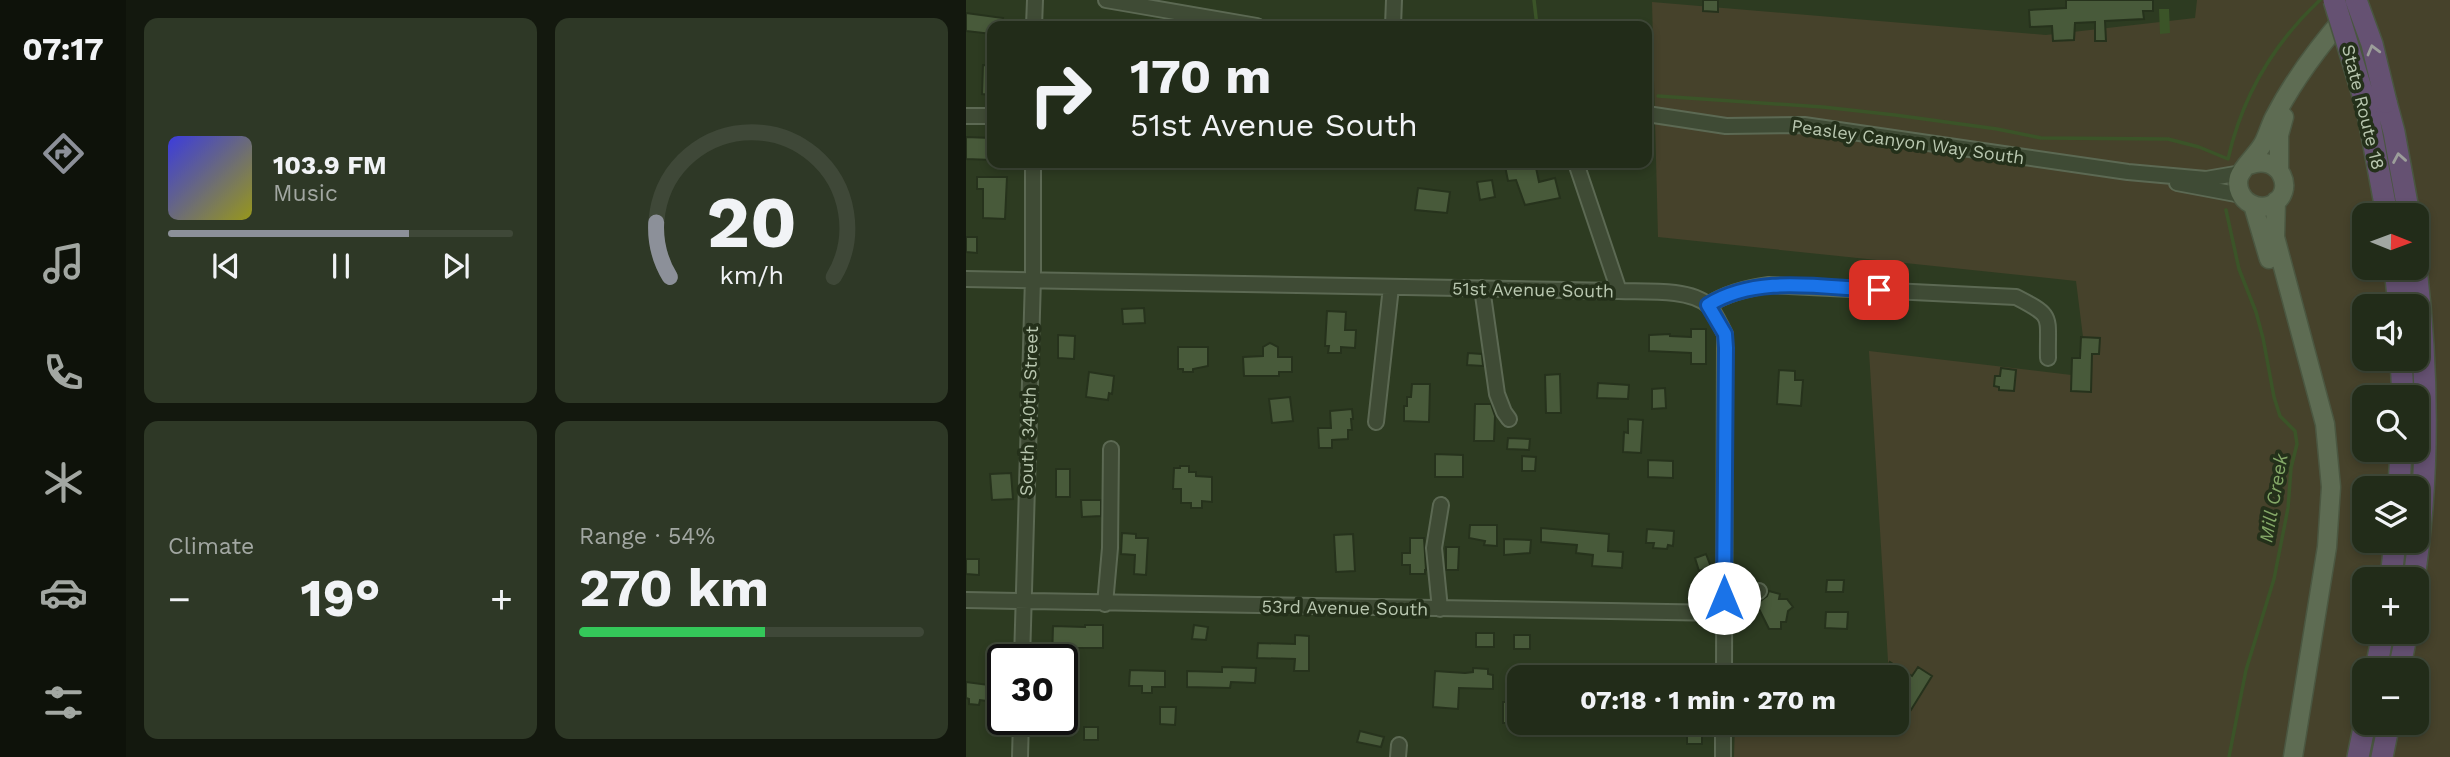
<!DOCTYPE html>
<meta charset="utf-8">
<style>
:root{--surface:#222c19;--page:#2e3826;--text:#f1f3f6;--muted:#a2a7a2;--line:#3f4838;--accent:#8c9099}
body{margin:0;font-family:"Work Sans",sans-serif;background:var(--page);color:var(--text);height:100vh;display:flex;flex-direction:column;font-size:26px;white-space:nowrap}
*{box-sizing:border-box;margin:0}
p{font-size:23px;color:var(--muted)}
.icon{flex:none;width:38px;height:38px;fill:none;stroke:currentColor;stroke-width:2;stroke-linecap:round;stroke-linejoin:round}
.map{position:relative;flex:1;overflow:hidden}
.details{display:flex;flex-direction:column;gap:18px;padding:18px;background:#13180e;width:840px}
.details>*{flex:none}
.banner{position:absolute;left:21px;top:21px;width:665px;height:147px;border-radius:14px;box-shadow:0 4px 10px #0003,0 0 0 2px var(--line);background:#222c19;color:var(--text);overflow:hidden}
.needle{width:46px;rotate:91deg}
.fabs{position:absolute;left:1386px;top:203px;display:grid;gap:14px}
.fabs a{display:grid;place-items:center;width:77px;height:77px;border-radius:14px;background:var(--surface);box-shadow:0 4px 10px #0003,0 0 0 2px var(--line);font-size:35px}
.speed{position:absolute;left:21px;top:644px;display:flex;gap:14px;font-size:35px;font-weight:700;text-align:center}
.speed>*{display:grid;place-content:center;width:91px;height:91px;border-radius:50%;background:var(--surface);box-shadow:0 4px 10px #0003,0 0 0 2px var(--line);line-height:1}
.speed .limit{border:4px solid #111;border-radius:10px;background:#fff;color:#111}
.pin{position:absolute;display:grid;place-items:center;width:60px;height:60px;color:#fff;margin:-30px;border-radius:14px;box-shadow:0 4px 10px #0006}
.me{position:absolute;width:77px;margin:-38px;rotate:0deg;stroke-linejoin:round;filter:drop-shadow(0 0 5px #0008)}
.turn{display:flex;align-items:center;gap:24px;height:147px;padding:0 28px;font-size:32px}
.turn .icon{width:91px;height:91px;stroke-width:2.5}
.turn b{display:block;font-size:49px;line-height:60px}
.big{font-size:52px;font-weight:700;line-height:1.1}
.details .widget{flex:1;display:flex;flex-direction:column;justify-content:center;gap:10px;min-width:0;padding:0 24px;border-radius:14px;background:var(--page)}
.details .dial{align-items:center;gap:0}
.dial svg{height:182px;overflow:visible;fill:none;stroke:var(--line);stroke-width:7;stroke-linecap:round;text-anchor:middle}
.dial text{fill:var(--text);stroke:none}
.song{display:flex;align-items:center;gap:21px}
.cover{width:84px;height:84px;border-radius:10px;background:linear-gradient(135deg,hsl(240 70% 55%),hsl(60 70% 35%))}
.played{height:7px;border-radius:4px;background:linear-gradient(90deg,var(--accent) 70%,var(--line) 70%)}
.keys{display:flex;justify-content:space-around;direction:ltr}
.heat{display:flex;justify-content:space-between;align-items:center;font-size:38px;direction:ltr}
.charge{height:10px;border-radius:5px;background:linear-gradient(90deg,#34c759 54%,var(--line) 0)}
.details .tiles{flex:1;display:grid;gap:18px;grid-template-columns:repeat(2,1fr)}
.trip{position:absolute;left:541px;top:665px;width:402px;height:70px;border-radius:14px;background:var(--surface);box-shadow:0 4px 10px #0003,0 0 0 2px var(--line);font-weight:700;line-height:70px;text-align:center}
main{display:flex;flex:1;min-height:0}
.tabs{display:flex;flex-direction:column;width:126px;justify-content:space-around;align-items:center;background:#0e120a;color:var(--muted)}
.tabs .icon{width:49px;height:49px}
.tabs .on{color:var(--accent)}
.tabs b{font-size:32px;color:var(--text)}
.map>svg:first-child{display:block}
.green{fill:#46422b;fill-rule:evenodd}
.water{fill:#3b5428}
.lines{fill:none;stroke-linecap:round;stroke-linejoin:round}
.stream{stroke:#3b5428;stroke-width:3.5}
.building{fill:#485a3a;stroke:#26321c;stroke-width:2}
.minor-casing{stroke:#5c6953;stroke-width:18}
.major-casing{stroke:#4b5741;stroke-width:21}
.highway-casing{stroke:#495640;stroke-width:24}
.minor{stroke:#3f4b35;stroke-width:14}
.major{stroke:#5e6c53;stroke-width:18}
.highway{stroke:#655172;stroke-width:21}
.highway-bridge-casing{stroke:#495640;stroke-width:24;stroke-linecap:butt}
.highway-bridge{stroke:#655172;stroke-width:21}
.oneway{stroke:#9c9e9a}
.route-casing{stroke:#114b97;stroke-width:18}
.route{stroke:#1a73e8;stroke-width:12}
.labels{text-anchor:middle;stroke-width:7;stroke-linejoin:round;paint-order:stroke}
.street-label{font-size:18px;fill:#b9c7b0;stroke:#24301a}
.water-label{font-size:19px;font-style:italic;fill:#84a867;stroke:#24301a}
</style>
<main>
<nav class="tabs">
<b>07:17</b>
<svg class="icon on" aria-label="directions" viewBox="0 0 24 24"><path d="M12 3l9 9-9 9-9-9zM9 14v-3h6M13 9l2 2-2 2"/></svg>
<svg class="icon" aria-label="music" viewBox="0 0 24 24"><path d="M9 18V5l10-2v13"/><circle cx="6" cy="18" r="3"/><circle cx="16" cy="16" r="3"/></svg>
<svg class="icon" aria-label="phone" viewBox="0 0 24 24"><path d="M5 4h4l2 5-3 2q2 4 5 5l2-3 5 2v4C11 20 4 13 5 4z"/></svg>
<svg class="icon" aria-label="climate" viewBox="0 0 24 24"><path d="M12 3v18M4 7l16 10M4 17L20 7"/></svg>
<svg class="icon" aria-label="car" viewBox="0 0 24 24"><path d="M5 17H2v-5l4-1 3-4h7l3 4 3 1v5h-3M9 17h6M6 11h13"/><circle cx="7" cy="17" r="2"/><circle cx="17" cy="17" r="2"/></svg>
<svg class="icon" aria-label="filters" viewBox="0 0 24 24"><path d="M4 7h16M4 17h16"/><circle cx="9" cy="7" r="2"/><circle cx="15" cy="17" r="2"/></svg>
</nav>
<section class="details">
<div class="tiles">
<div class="widget">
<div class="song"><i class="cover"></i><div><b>103.9 FM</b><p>Music</p></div></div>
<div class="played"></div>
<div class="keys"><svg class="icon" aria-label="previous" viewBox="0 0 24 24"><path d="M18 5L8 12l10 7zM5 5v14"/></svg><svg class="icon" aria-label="pause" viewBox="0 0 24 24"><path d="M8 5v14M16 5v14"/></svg><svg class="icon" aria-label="next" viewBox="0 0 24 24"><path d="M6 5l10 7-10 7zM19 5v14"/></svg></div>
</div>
<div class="widget dial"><svg viewBox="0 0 100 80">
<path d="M14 69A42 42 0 1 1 86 69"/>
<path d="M14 69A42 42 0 0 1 8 45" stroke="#8c9099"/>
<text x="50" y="56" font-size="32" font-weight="700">20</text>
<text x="50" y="72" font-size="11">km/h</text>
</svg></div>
<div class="widget"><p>Climate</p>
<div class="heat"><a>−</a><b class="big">19°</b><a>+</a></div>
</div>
<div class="widget"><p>Range · 54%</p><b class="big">270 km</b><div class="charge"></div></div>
</div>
</section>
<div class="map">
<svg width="1484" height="757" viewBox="0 0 1484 757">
<rect width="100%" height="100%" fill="#2d3b21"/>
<path class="green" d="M1231,0H1484V757H768L769,723H931V677H923L903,351L1122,377L1110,281L692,237L686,2L1080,35L1229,18ZM1398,215H1451V268H1398ZM1398,306H1451V359H1398ZM1398,397H1451V450H1398ZM1398,488H1451V541H1398ZM1398,579H1451V632H1398ZM1398,670H1451V723H1398Z"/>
<path class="water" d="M1193,9H1203L1204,33L1194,34Z"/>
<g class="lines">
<path class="stream" d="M568,0L571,26
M692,96L857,107L929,115L1031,129L1075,138L1202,139L1233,147L1262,159C1276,97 1308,43 1354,0
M1260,210L1273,269L1290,312L1297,338L1308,397L1314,416L1329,431L1331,444L1325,468L1322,508L1308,579L1280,670L1263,757"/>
</g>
<path class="building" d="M737,0H752V12L737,11Z
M1100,0H1187V11H1177L1178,19L1139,21L1140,41H1129V22L1109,23L1108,40L1087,41L1086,26L1064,27L1063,10L1100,8Z
M0,13L37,18L35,26H26V34L0,31Z
M17,65L26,66V95L16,94Z
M0,137L26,138V160L0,159Z
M553,163H569L573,182L589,178L594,198L559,205L550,180L542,181L539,166Z
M11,177H41L39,219L17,218V189H11Z
M526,180L529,197L514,200L511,182Z
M452,188L484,192L481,213L449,210Z
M0,237H11V253L0,252Z
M178,308L179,323L157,324L156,309Z
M361,311L380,312L379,330H390L389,348L375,347V353H362L363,346H359Z
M725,329H740V364H725V353L683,351V335L704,334V336L725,337Z
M92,335L109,336L108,359L92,358Z
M1115,337L1134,338L1133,354H1126L1125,392L1105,391L1106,358H1114Z
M304,343L312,347V357H326V372H313V376H278L277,357L297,356V347Z
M212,347H242V366L227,369V372H217V369H212Z
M502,353L516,354L517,366L501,365Z
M1035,368L1050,370L1048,391L1033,390V387L1028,386L1029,376H1034Z
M813,370L829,371V380H837L835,406L811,404Z
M123,372L148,376L146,394L143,393L142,400L120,397Z
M594,374L595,413H580L579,375Z
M632,383L663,385L662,399L631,398Z
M446,384H464L463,422L438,421V406H441V397H445Z
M699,388L700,408L686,409V389Z
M324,397L327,421L306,423L303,399Z
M509,404H525L529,416L528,441H508Z
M386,409L387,419H385L386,430H382V439L366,440V448H353L352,428H365L364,411Z
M662,419L677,420L675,453L657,452L658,432L662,433Z
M542,438L564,439L563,450L541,449Z
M469,454L497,455V477H469Z
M556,456L570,457L569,471H556Z
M682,460L707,461V478L682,477Z
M214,466H223V472H230V476L246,477V502L236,501V508H225V503H215V489H207L208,468H214Z
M90,469H104V497H90Z
M45,473L47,499L26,500L24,474Z
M115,500H135V516L116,517Z
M504,525H531V546L518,545L519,541L503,538Z
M575,528L643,534L642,551L657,552L656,568L626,566L627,555L610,553L611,545L575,542Z
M681,529L708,531L707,546L702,545L701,549L687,548L688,543H680Z
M156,533L170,534V538H182L180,575L168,574L169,555L155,554Z
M387,534L389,571L370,572L368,535Z
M444,538H458L460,570H459V574H444V565H436V553H444Z
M538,539L565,540L564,553L538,555Z
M480,547H493L492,570H480Z
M740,554L745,567L733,571L729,558Z
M0,559H13V575L0,574Z
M861,580H878L877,592H860Z
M803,591L814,594L813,599H821L827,607L822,611L820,622H815V629H803L793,609V602L801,596Z
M860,612H882L881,629L859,628Z
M119,625H137V648H102L101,660H86L87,626L119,627Z
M228,625L242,627L240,640L226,639Z
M510,633H528V647H510Z
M329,635L343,636V671H328L329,659L291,658L292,643L329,644Z
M548,635H564V649H548Z
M924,662L946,676L952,667L966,676L945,710L932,702L939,691L931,686V677H915Z
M256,667L290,668L289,683L265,682L264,688L221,687V671L256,672Z
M507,668L522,669V674L527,675V689L493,688L492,709L467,707L469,671L499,673L507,672Z
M96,670L107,671L106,688H96Z
M164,670L199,671V687H186V693H176V686H163Z
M0,682L23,685L21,701L14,700L13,705L3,704V699L0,698Z
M537,702H546V707H553V723H537Z
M194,707H210L209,725L194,724Z
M721,723H736V744H721Z
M875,723H898V734L875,733Z
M118,727H132V740H118Z
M394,731L418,737L415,747L391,742Z"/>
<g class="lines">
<g class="minor-casing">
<path id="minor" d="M140,0L291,26
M68,26L69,0
M427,26L428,0
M681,114L760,126L838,125L1162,172L1240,179L1275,173
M0,116H26
M610,163L653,291
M1211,183L1275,195
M0,279L653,291C677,292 723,288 742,305C749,312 754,325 759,334L758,677
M516,288L531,394L538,412L543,419
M742,305C761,293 780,288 803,285L1050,297C1089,317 1081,315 1082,358
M410,422L425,287
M758,598H781L793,591
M0,600L758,613
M139,604L144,548L145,449
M474,609L468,548L475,505
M56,660L67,278V163
M54,757L55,719
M432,757L433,745
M757,757V723"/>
</g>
<g class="major-casing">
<path id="major" d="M1283,165C1314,152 1332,192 1305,205C1298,208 1291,207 1285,204C1275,199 1270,187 1273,177C1277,166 1292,154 1298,142C1302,134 1304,126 1308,118C1328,79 1354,45 1382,13
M1313,169V135L1318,117
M1310,201L1309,237L1359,424L1365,487L1361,547L1327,757
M1287,205L1303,259"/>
</g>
<g class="highway-casing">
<path id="highway" d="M1420,102L1428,132L1443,215
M1401,108L1421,215
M1429,268L1433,306
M1435,359L1437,397
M1433,488L1435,450
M1425,579L1429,541
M1448,579C1463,477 1462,370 1450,268
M1410,670L1417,632
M1433,670L1441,632
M1392,757L1399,723
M1416,757L1423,723"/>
</g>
<use href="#minor" class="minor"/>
<use href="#major" class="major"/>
<use href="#highway" class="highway"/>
<g class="highway-bridge-casing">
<path id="highway-bridge" d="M1368,0L1401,108
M1390,0L1406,44L1420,102"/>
</g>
<use href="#highway-bridge" class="highway-bridge"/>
</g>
<defs><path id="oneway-chevron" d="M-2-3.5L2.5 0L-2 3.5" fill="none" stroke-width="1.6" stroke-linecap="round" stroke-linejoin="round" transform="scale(1.75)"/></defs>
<g class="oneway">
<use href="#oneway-chevron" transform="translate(1407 50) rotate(-105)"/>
<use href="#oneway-chevron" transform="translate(1433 158) rotate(-100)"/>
</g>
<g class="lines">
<g class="route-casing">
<path id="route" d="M758,598L760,348L759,334L742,305C792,274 856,288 913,290"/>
</g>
<use href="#route" class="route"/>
</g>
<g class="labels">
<g class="street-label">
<text transform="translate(1397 107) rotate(76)" y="6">State Route 18</text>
<text transform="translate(942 142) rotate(8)" y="6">Peasley Canyon Way South</text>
<text transform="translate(567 290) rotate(1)" y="6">51st Avenue South</text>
<text transform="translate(63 411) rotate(-88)" y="6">South 340th Street</text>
<text transform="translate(379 608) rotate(1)" y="6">53rd Avenue South</text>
</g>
<g class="water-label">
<text transform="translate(1307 498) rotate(-80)" y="7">Mill Creek</text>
</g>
</g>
</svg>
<div class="fabs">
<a><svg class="needle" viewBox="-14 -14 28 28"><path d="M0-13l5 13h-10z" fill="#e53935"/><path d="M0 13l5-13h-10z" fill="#a2a7a2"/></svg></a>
<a><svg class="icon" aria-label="sound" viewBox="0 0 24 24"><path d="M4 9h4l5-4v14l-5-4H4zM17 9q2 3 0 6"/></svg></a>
<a><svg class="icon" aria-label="search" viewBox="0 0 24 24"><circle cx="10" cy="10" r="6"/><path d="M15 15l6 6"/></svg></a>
<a><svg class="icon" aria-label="layers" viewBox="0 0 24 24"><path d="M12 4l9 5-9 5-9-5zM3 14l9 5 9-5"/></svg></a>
<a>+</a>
<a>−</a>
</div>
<div class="speed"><div class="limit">30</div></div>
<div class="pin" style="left:913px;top:290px;background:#d93025"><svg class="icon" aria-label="arrive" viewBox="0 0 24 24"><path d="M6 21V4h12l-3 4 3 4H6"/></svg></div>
<svg class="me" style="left:758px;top:598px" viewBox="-20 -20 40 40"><circle r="19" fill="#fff"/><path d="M0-13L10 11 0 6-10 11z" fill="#1a73e8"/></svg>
<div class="trip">07:18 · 1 min · 270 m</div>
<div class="banner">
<div class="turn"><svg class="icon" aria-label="right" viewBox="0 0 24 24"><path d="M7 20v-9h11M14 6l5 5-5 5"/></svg><div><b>170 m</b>51st Avenue South</div></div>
</div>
</div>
</main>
